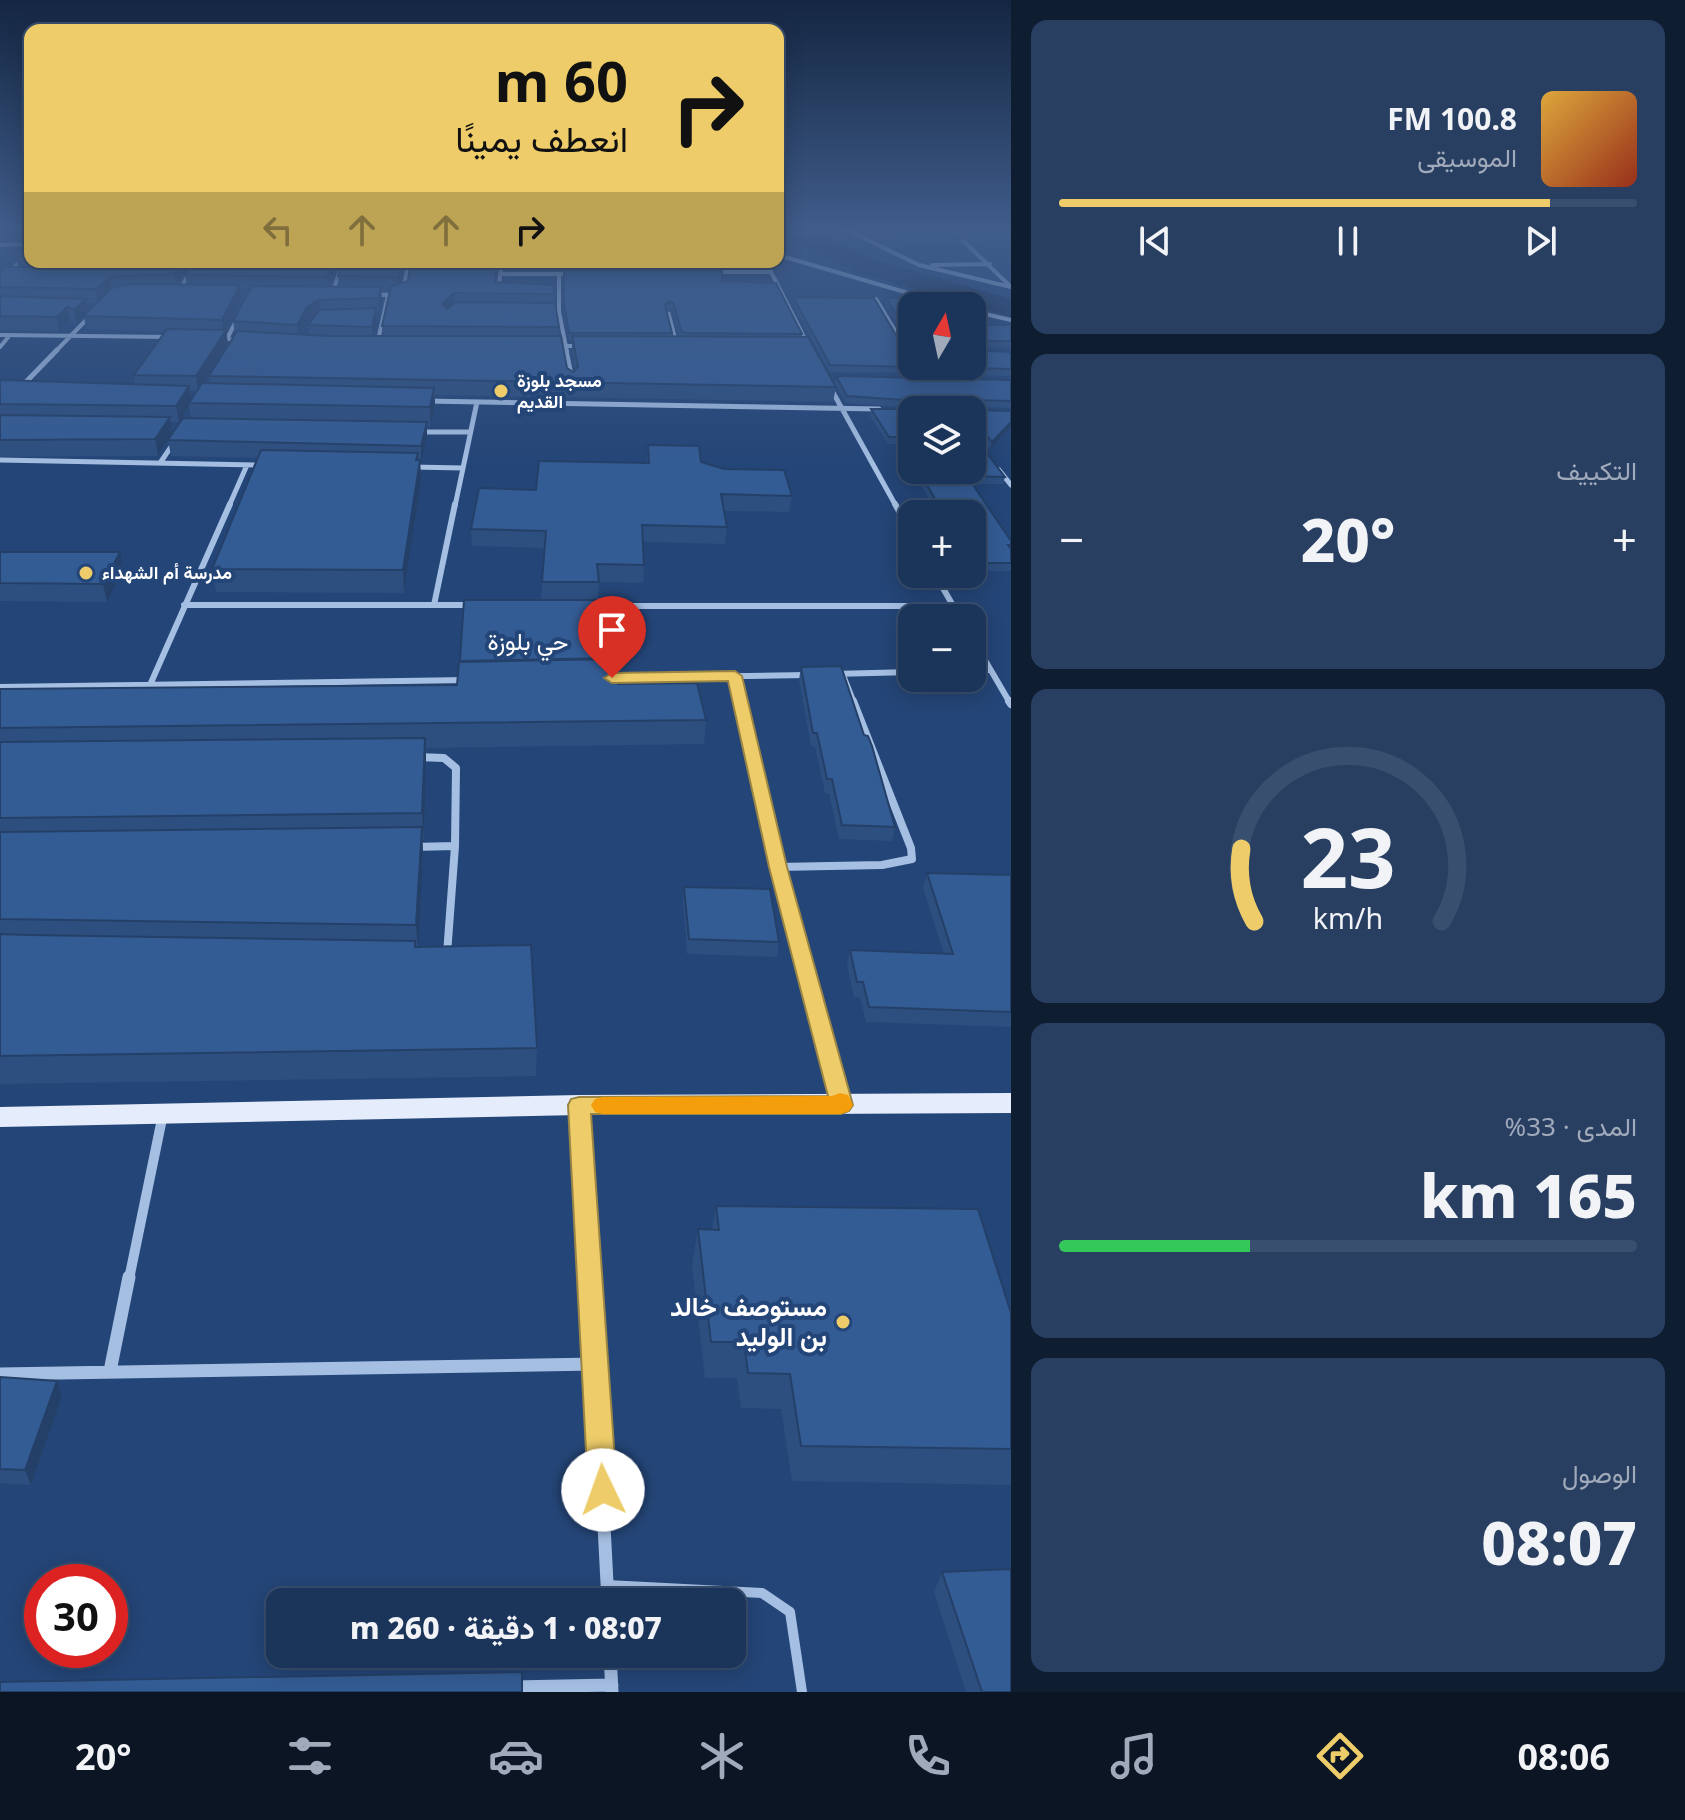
<!DOCTYPE html>
<html lang="ar">
<meta charset="utf-8">
<style>
:root{--surface:#1b3459;--page:#283f62;--text:#f1f3f6;--muted:#a0aaba;--line:#394f6f;--accent:#edcc69}
body{margin:0;font-family:"Noto Sans",Vazirmatn,sans-serif;background:var(--page);color:var(--text);direction:rtl;height:100vh;display:flex;flex-direction:column;font-size:30px;white-space:nowrap}
*{box-sizing:border-box;margin:0}
p{font-size:26px;color:var(--muted)}
.icon{flex:none;width:44px;height:44px;fill:none;stroke:currentColor;stroke-width:2;stroke-linecap:round;stroke-linejoin:round}
.map{position:relative;flex:1;overflow:hidden;direction:ltr}
.drawer{display:flex;flex-direction:column;gap:20px;padding:20px;background:#0f1d31;width:674px}
.drawer>*{flex:none}
.top-card{position:absolute;left:24px;top:24px;width:760px;height:244px;border-radius:16px;box-shadow:0 4px 20px #0003,0 0 0 2px var(--line);direction:rtl;background:#edcc69;color:#111;overflow:hidden}
.needle{width:52px;rotate:9deg}
.controls{position:absolute;left:898px;top:292px;display:grid;gap:16px}
.controls a{display:grid;place-items:center;width:88px;height:88px;border-radius:16px;background:var(--surface);box-shadow:0 4px 20px #0003,0 0 0 2px var(--line);font-size:40px}
.speed{position:absolute;left:24px;top:1564px;display:flex;gap:16px;font-size:40px;font-weight:700;text-align:center}
.speed>*{display:grid;place-content:center;width:104px;height:104px;border-radius:50%;background:var(--surface);box-shadow:0 4px 20px #0003,0 0 0 2px var(--line);line-height:1}
.speed .limit{border:12px solid #d22;background:#fff;color:#111}
.pin{position:absolute;display:grid;place-items:center;width:68px;height:68px;color:#fff;margin:-82px -34px;border-radius:50% 50% 50% 0;rotate:-45deg;box-shadow:0 0 8px #0007}
.pin .icon{rotate:45deg}
.me{position:absolute;width:88px;margin:-44px;rotate:357deg;stroke-linejoin:round;filter:drop-shadow(0 0 6px #0008)}
.turn{display:flex;align-items:center;gap:28px;height:168px;padding:0 24px;font-size:36px}
.turn .icon{width:104px;height:104px;stroke-width:2.5}
.turn b{display:block;font-size:56px;line-height:68px}
.lanes{display:flex;align-items:center;height:76px;padding:0 24px;background:#0003;justify-content:center;gap:40px;direction:ltr}
.lanes .off{opacity:.35}
.big{font-size:60px;font-weight:800;line-height:1.1}
.drawer .card{flex:1;display:flex;flex-direction:column;justify-content:center;gap:12px;min-width:0;padding:0 28px;border-radius:16px;background:var(--page)}
.drawer .dial{align-items:center;gap:0}
.dial svg{height:208px;overflow:visible;fill:none;stroke:var(--line);stroke-width:7;stroke-linecap:round;text-anchor:middle}
.dial text{fill:var(--text);stroke:none}
.song{display:flex;align-items:center;gap:24px}
.cover{width:96px;height:96px;border-radius:12px;background:linear-gradient(135deg,hsl(40 70% 55%),hsl(10 70% 35%))}
.played{height:8px;border-radius:4px;background:linear-gradient(90deg,var(--accent) 85%,var(--line) 85%)}
.keys{display:flex;justify-content:space-around;direction:ltr}
.heat{display:flex;justify-content:space-between;align-items:center;font-size:44px;direction:ltr}
.charge{height:12px;border-radius:6px;background:linear-gradient(90deg,#34c759 33%,var(--line) 0)}
.trip{position:absolute;left:266px;top:1588px;width:480px;height:80px;border-radius:16px;background:var(--surface);box-shadow:0 4px 20px #0003,0 0 0 2px var(--line);font-weight:800;line-height:80px;text-align:center;direction:rtl}
.dock{display:flex;height:128px;justify-content:space-around;align-items:center;background:#0b1524;color:var(--muted)}
.dock .icon{width:56px;height:56px}
.dock .current{color:var(--accent)}
.dock b{font-size:36px;color:var(--text)}
main{display:flex;flex:1;min-height:0}
.map>svg:first-child{display:block}
.lines{fill:none;stroke-linecap:round;stroke-linejoin:round}
.river{fill:#193158;fill-rule:evenodd}
.lane-far1{stroke:#a5bfe3;stroke-width:3}
.lane{stroke:#a5bfe3;stroke-width:10}
.street-far5{stroke:#a5bfe3;stroke-width:4}
.street-far4{stroke:#a5bfe3;stroke-width:5}
.street-far3{stroke:#a5bfe3;stroke-width:6}
.street-far2{stroke:#a5bfe3;stroke-width:8}
.street-far1{stroke:#a5bfe3;stroke-width:10}
.street{stroke:#a5bfe3;stroke-width:13}
.primary{fill:#e5edfc;fill-rule:evenodd}
.wall{fill:#2d4f7f;fill-rule:evenodd}
.shaded-wall{fill:#244068}
.building{fill:#345c94;stroke:#244068;stroke-width:2}
.route{fill:#edcc69;stroke:#9a8544;stroke-width:2}
.slow{fill:#f59e0b}
.poi-dot{fill:#edcc69;stroke:#244577;stroke-width:3}
.labels{text-anchor:middle;stroke-width:8;stroke-linejoin:round;paint-order:stroke}
.far-poi-label{font-size:18px;font-weight:bold;fill:#fff;stroke:#244577;text-anchor:start}
.neighbourhood-label{font-size:24px;fill:#fff;stroke:#244577}
.near-poi-label{font-size:26px;font-weight:bold;fill:#fff;stroke:#244577;text-anchor:end}
</style>
<main>
<section class="drawer">
<div class="card">
<div class="song"><i class="cover"></i><div><b>100.8 FM</b><p>الموسيقى</p></div></div>
<div class="played"></div>
<div class="keys"><svg class="icon" aria-label="previous" viewBox="0 0 24 24"><path d="M18 5L8 12l10 7zM5 5v14"/></svg><svg class="icon" aria-label="pause" viewBox="0 0 24 24"><path d="M8 5v14M16 5v14"/></svg><svg class="icon" aria-label="next" viewBox="0 0 24 24"><path d="M6 5l10 7-10 7zM19 5v14"/></svg></div>
</div>
<div class="card"><p>التكييف</p>
<div class="heat"><a>−</a><b class="big">20°</b><a>+</a></div>
</div>
<div class="card dial"><svg viewBox="0 0 100 80">
<path d="M14 69A42 42 0 1 1 86 69"/>
<path d="M14 69A42 42 0 0 1 9 41" stroke="#edcc69"/>
<text x="50" y="56" font-size="32" font-weight="700">23</text>
<text x="50" y="72" font-size="11">km/h</text>
</svg></div>
<div class="card"><p>المدى · 33%</p><b class="big">165 km</b><div class="charge"></div></div>
<div class="card"><p>الوصول</p><b class="big">08:07</b></div>
</section>
<div class="map">
<svg width="1011" height="1692" viewBox="0 0 1011 1692">
<rect width="100%" height="100%" fill="#244577"/>
<g class="lines">
<path class="river" d="M778,230H810L876,260L1011,299V317L856,272L780,235Z"/>
<path class="lane-far1" d="M669,313L677,344"/>
<path class="lane" d="M607,1585L762,1593L790,1612L802,1692"/>
<path class="street-far5" d="M847,230L919,265L1011,287
M952,230L1009,285
M0,245L30,244
M778,255L953,306
M766,262L809,347
M932,265L990,264
M324,268H341
M714,272H771
M501,274H572
M559,274V312L567,352
M0,282L30,251
M498,291L502,262
M179,293L194,262
M332,294L343,262
M373,295L403,294L408,262
M876,299L908,352
M972,311L1011,320
M0,335L171,337
M234,344L236,340L227,339L237,319
M377,345L388,295
M553,346H583
M0,347L10,335
M55,352L91,315"/>
<path class="street-far4" d="M566,350L572,380
M906,350L912,359
M916,366L924,379
M830,387L896,506
M20,388L57,350
M425,401L879,409
M417,432H469
M0,460L262,465
M160,463L175,441
M412,467L463,468
M999,470L1011,485
M229,506L247,465
M455,506L477,402"/>
<path class="street-far3" d="M895,504L912,534
M935,574L960,618
M184,605H471
M434,605L455,504
M593,606H953
M972,638L1010,703
M972,670H990
M833,674L912,672
M843,675L854,703
M735,676L741,703
M609,678L807,675
M150,685L230,504
M0,687L467,680"/>
<path class="street-far2" d="M741,701L801,956
M1009,701L1011,704
M417,757L444,758L456,768L455,846L447,954
M413,847L455,846
M778,867L882,865L912,859L911,848L853,701"/>
<path class="street-far1" d="M801,954L840,1102
M579,1108L591,1279
M129,1279L163,1114"/>
<path class="street" d="M591,1277L608,1602
M110,1371L129,1277
M0,1374L597,1364
M610,1654L612,1692
M513,1687L612,1685"/>
<path class="primary" d="M1011,1093V1113L579,1115L0,1127V1107L579,1095Z"/>
</g>
<path class="wall" d="M893,230H952L961,239L959,244L906,243Z
M958,230H1011V259L998,247L974,244Z
M30,242V262H190L178,285H187L185,275L192,262H338L333,263L334,273L329,286L339,287L338,276L343,262H403L400,284L408,281L411,262H497L496,282L554,285V303L559,327V336L567,368L573,372L575,370L572,351V341H569L564,312V271L722,281L802,334V337L836,387L833,402L435,395V407L430,426H427V437L420,462L421,481L404,593L216,592L212,569L257,458L171,456L168,440L191,418L189,406L179,422H170L172,433L158,456L0,457V380L135,384L134,375L165,332L86,329L84,317L77,324L70,321L59,331L0,330V273L18,267L16,257ZM241,288H250L233,321L235,335L209,376L210,383H203L228,344L226,330L242,298ZM381,290H391L382,326L383,336H374L377,321V311H379L382,300ZM86,303H97L88,311ZM669,309L673,312L679,337H672V333L666,311ZM316,315L308,325L309,334H300L308,320ZM190,390L197,391L191,399Z
M506,262H722V267L506,269Z
M793,297L915,367L914,373L829,372L792,302Z
M886,298L912,306V322L894,319L885,304Z
M901,323H912V349L900,329Z
M972,325H1011V348L972,347Z
M972,351L1011,352V376L927,374L922,366H972Z
M836,376L1011,380V408L970,407L973,410L1011,411L990,449L976,430H972V410H912V470L897,444H888L870,416L871,409H914L916,408L846,403L835,383Z
M648,445L701,462L792,496L789,512L724,511L727,527L725,544L643,542L644,565L643,583L599,582L598,600L541,599L544,548L472,546L471,529L536,490L647,463Z
M912,470H972L1005,477L1003,484H972L1011,541V571H972V514H938Z
M0,552L123,570L107,602L0,601Z
M602,630L614,658L618,684L706,720L704,744L426,748V763L424,839H422L423,853L418,947L537,1048L536,1076L0,1084V689L457,685Z
M801,667L895,827L892,841L839,839L829,793H825L815,747L811,746L799,680Z
M927,873L1011,875V1027L866,1022L860,997H854L847,965L850,950L944,954L923,888Z
M684,887L779,942L777,957L687,954L683,902Z
M716,1206L1011,1313V1485L792,1481L781,1409L741,1408L737,1378H705L692,1265L698,1229H712Z
M0,1377L62,1396L31,1485L0,1483Z
M942,1572L1011,1692H966L934,1592Z"/>
<path class="shaded-wall" d="M181,262H190L176,287L174,274Z
M333,262L334,273L328,289L327,277Z
M401,262H403L399,289L396,290V277Z
M110,277L112,290L98,303L96,289Z
M240,285L242,298L224,333L226,330L228,344L198,391L196,376L224,334L222,320Z
M381,287L382,300L379,311V298Z
M454,293V306L443,318L442,304Z
M86,299L88,313L83,316L84,317L77,324L74,310Z
M319,300L320,313L308,320L298,338L297,325L307,307Z
M67,307L70,321L59,331L57,317Z
M376,308L377,321L373,340L372,327Z
M189,386L192,402L189,403V406L179,422L176,406Z
M434,388L435,407L430,426V407Z
M170,417L172,433L158,456L155,439Z
M427,422V437L421,462V446Z
M1011,422V427L990,449L992,442Z
M418,453L419,472L420,460L421,481L404,593L403,570L416,460Z
M120,552L123,570L107,602L103,584Z
M425,738L426,763L424,839L422,813Z
M422,827L423,853L418,952L416,925Z
M57,1381L62,1396L31,1485L25,1470Z"/>
<path class="building" d="M899,230H952L961,239L907,237Z
M965,230H1011V252L1000,242L975,238Z
M30,242V257H16Z
M111,262H181L174,274L110,277L96,289L0,287V273L6,267H107L112,263Z
M192,262H333L327,277L185,275Z
M343,262H401L399,276L396,277L338,276Z
M411,262H496L495,282L554,285V294L454,293L442,304L447,309L456,302L555,303L559,327L382,326L391,286L408,281Z
M722,270V281L776,283L802,334L685,333L681,331L674,304L669,301L665,305L672,333H569L564,304V271Z
M133,284L240,285L222,320L83,316L113,287Z
M252,286L381,287L379,298L319,300L307,307L297,325L233,321Z
M0,296L86,299L74,310L67,307L57,317L0,316Z
M793,297L874,298L912,362V366L915,367L830,365Z
M917,297L925,298L928,306H939H912V315L895,313L886,298Z
M376,308L372,327L308,325L320,310Z
M901,323H912V340Z
M972,325H1011V341H972Z
M167,329L226,330L196,376L134,375Z
M237,331L329,336H561L567,368L573,372L578,367L572,336L808,337L836,387L209,376Z
M972,350L1011,352V369L928,367V366H972Z
M836,376L1011,380V401L973,400L968,404L973,410L1011,411V422L992,442L977,423H972V410H912V460L898,437H889L871,409H914L918,406V401L847,396Z
M0,380L189,386L176,406L0,404Z
M202,383L434,388L430,407L189,403Z
M0,415L170,417L155,439L0,440Z
M183,418L427,422L421,446L168,440Z
M972,434L1005,477L967,476L1011,541V545H1008L1011,549V563H972V514H944L918,470H972Z
M648,445L699,446L701,462L724,469L784,470L792,496L721,494L727,527L642,525L644,565L597,564L599,582H542L546,531L471,529L479,488L536,490L539,461L649,463Z
M261,450L418,453L416,460H420L403,570L212,569Z
M0,552H120L103,584L0,583Z
M464,600H600L602,630H611L614,658L460,661Z
M616,659L618,684L697,683L706,720L0,728V689L457,685L459,662Z
M841,666L864,735L868,736L872,746L895,827L842,825L832,779H827L817,733H813L801,667Z
M425,738L422,813L0,818V742Z
M422,827L416,925L0,919V832Z
M927,873L1011,875V1012L869,1007L863,982H857L850,950L953,954Z
M684,887L770,889L779,942L689,939Z
M0,934L29,935L415,941V947L531,945L537,1048L0,1056Z
M716,1206L978,1209L1011,1313V1449L801,1446L790,1374L748,1373L744,1342H711L698,1229L719,1230Z
M0,1377L57,1381L25,1470L0,1469Z
M1011,1569V1692H982L942,1572Z
M522,1672V1692H0V1682Z"/>
<linearGradient id="sky" x2="0" y2="1"><stop stop-color="#142641"/><stop offset="0.49" stop-color="#3f5c8a"/><stop offset="1" stop-color="#3f5c8a" stop-opacity="0"/></linearGradient>
<rect width="1011" height="467" fill="url(#sky)"/>
<path class="route" d="M735,671L742,676L787,867L853,1105L849,1111L841,1114H591L617,1490L613,1501L603,1505L592,1501L588,1490L568,1105L571,1099L579,1097L828,1096L769,867L728,681L612,683L604,678L612,673Z"/>
<path class="slow" d="M840,1093L848,1095L853,1105L849,1111L841,1114H603L595,1112L591,1105L595,1099L603,1097L832,1096Z"/>
<g class="poi-dot">
<circle cx="501" cy="391" r="8"/>
<circle cx="86" cy="573" r="8"/>
<circle cx="843" cy="1322" r="8"/>
</g>
<g class="labels">
<g class="far-poi-label">
<text x="517" y="387">مسجد بلوزة<tspan x="517" dy="21">القديم</tspan></text>
<text x="102" y="579">مدرسة أم الشهداء</text>
</g>
<g class="neighbourhood-label">
<text x="528" y="650">حي بلوزة</text>
</g>
<g class="near-poi-label">
<text x="827" y="1316">مستوصف خالد<tspan x="827" dy="30">بن الوليد</tspan></text>
</g>
</g>
</svg>
<div class="controls">
<a><svg class="needle" viewBox="-14 -14 28 28"><path d="M0-13l5 13h-10z" fill="#e53935"/><path d="M0 13l5-13h-10z" fill="#a0aaba"/></svg></a>
<a><svg class="icon" aria-label="layers" viewBox="0 0 24 24"><path d="M12 4l9 5-9 5-9-5zM3 14l9 5 9-5"/></svg></a>
<a>+</a>
<a>−</a>
</div>
<div class="speed"><div class="limit">30</div></div>
<div class="pin" style="left:612px;top:678px;background:#d93025"><svg class="icon" aria-label="arrive" viewBox="0 0 24 24"><path d="M6 21V4h12l-3 4 3 4H6"/></svg></div>
<svg class="me" style="left:603px;top:1490px" viewBox="-20 -20 40 40"><circle r="19" fill="#fff"/><path d="M0-13L10 11 0 6-10 11z" fill="#edcc69"/></svg>
<div class="trip">08:07 · 1 دقيقة · 260 m</div>
<div class="top-card">
<div class="turn"><svg class="icon" aria-label="right" viewBox="0 0 24 24"><path d="M7 20v-9h11M14 6l5 5-5 5"/></svg><div><b>60 m</b>انعطف يمينًا</div></div>
<div class="lanes"><svg class="icon off" aria-label="left" viewBox="0 0 24 24"><path d="M17 20v-9H6M10 6l-5 5 5 5"/></svg><svg class="icon off" aria-label="ahead" viewBox="0 0 24 24"><path d="M12 20V5M6 11l6-6 6 6"/></svg><svg class="icon off" aria-label="ahead" viewBox="0 0 24 24"><path d="M12 20V5M6 11l6-6 6 6"/></svg><svg class="icon" aria-label="right" viewBox="0 0 24 24"><path d="M7 20v-9h11M14 6l5 5-5 5"/></svg></div>
</div>
</div>
</main>
<nav class="dock">
<b>08:06</b>
<svg class="icon current" aria-label="directions" viewBox="0 0 24 24"><path d="M12 3l9 9-9 9-9-9zM9 14v-3h6M13 9l2 2-2 2"/></svg>
<svg class="icon" aria-label="music" viewBox="0 0 24 24"><path d="M9 18V5l10-2v13"/><circle cx="6" cy="18" r="3"/><circle cx="16" cy="16" r="3"/></svg>
<svg class="icon" aria-label="phone" viewBox="0 0 24 24"><path d="M5 4h4l2 5-3 2q2 4 5 5l2-3 5 2v4C11 20 4 13 5 4z"/></svg>
<svg class="icon" aria-label="climate" viewBox="0 0 24 24"><path d="M12 3v18M4 7l16 10M4 17L20 7"/></svg>
<svg class="icon" aria-label="car" viewBox="0 0 24 24"><path d="M5 17H2v-5l4-1 3-4h7l3 4 3 1v5h-3M9 17h6M6 11h13"/><circle cx="7" cy="17" r="2"/><circle cx="17" cy="17" r="2"/></svg>
<svg class="icon" aria-label="filters" viewBox="0 0 24 24"><path d="M4 7h16M4 17h16"/><circle cx="9" cy="7" r="2"/><circle cx="15" cy="17" r="2"/></svg>
<b>20°</b>
</nav>
